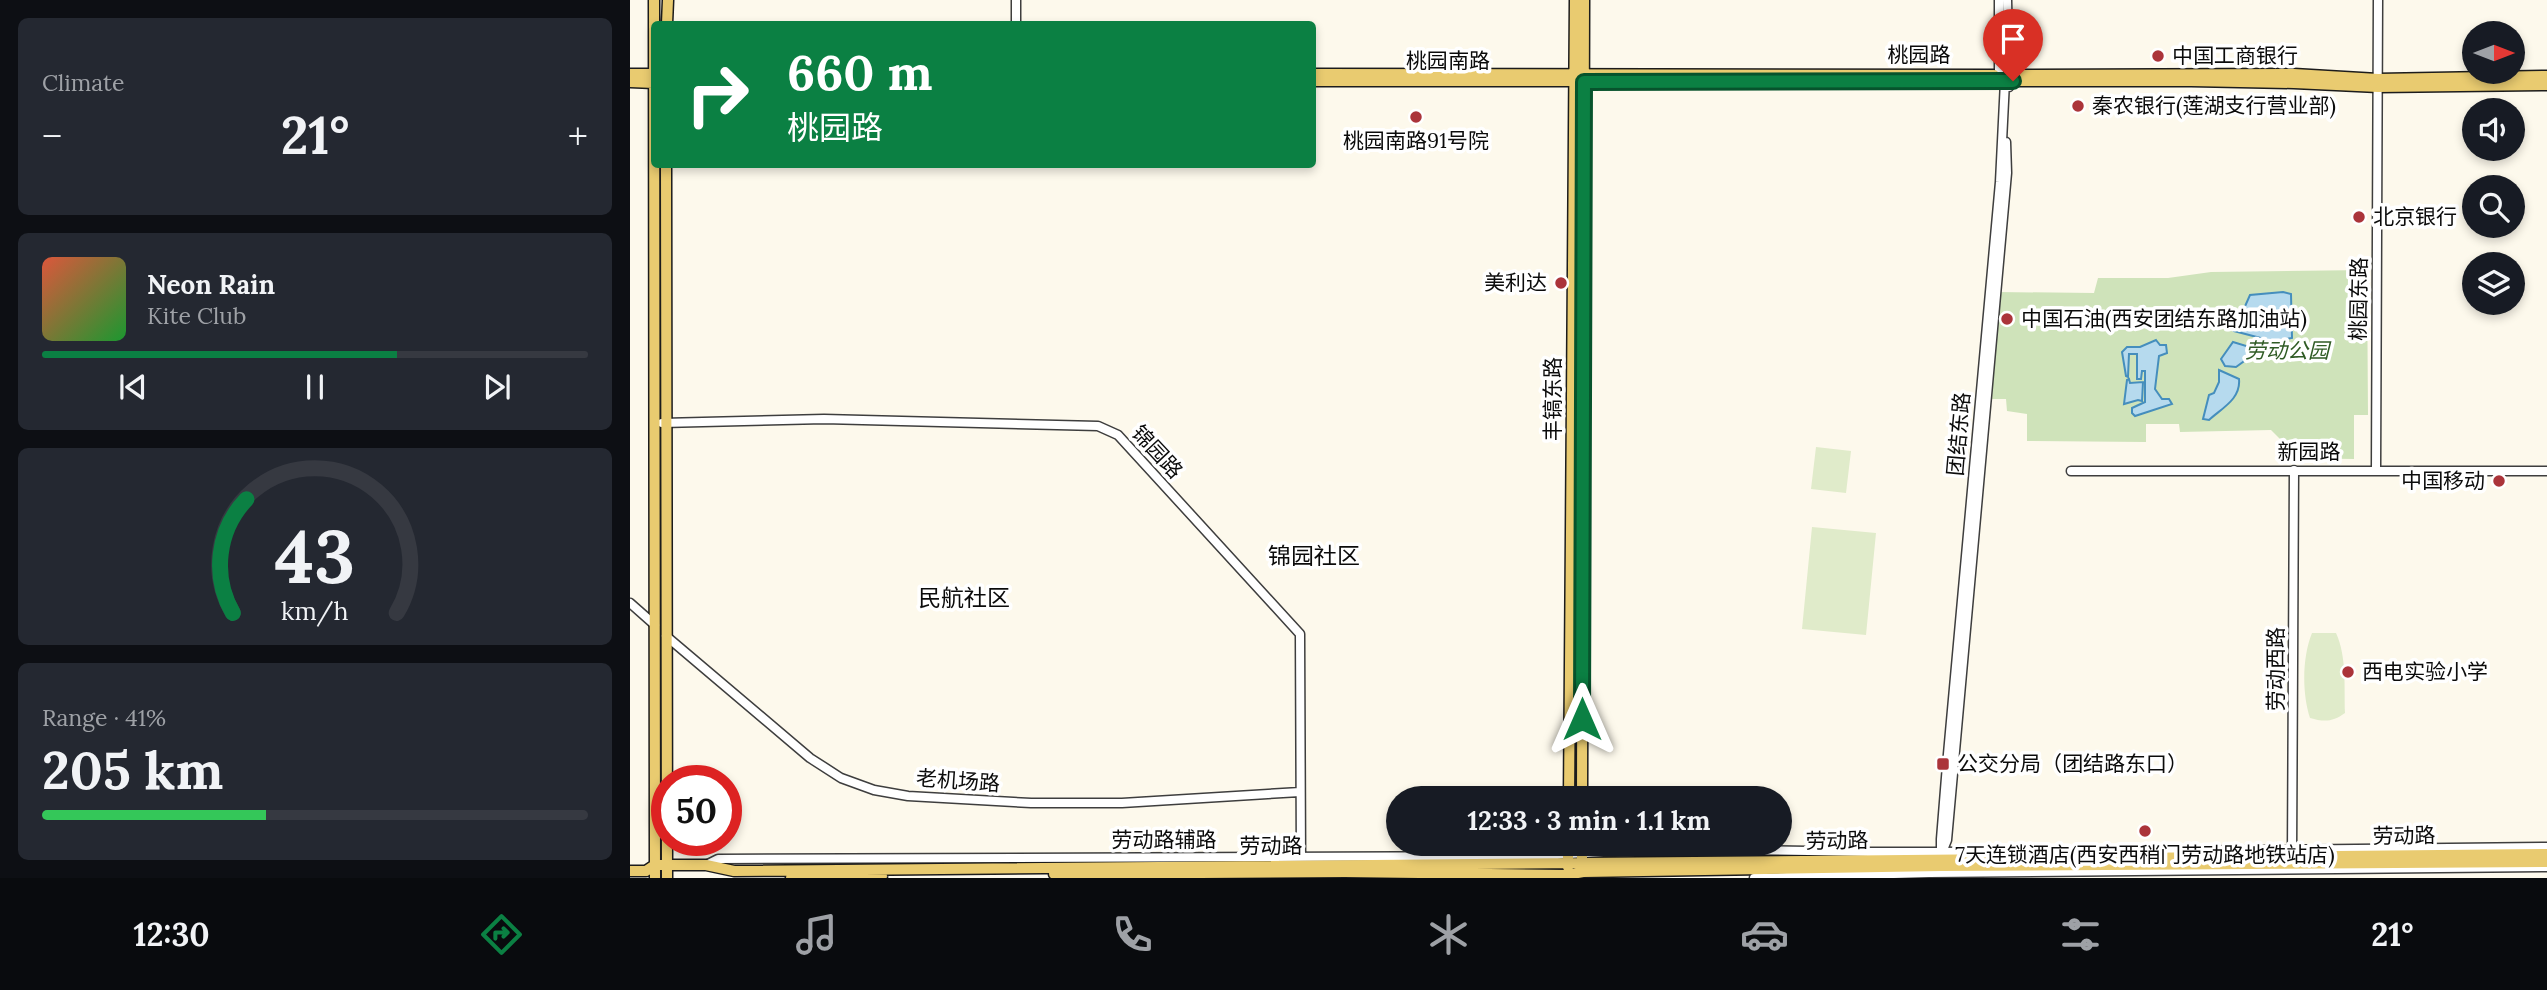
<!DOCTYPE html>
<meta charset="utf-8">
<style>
:root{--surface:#171b24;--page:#242831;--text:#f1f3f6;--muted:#9ea1a6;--line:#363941;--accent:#0b8043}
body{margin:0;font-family:Lora,"Noto Sans SC",serif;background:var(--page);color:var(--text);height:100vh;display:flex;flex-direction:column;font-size:26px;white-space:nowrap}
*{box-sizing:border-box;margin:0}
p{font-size:23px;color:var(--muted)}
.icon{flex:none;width:38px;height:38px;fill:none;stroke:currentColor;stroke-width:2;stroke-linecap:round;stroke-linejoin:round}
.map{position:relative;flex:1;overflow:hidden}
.details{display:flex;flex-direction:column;gap:18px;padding:18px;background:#0d0f14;width:630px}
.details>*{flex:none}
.top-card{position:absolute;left:21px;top:21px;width:665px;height:147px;border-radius:7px;box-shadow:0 4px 10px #0003;background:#0b8043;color:#fff;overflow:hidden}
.needle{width:46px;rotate:90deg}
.buttons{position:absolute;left:1832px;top:21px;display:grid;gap:14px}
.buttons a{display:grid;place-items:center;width:63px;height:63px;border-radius:50%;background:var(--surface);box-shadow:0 4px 10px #0003;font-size:35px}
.speed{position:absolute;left:21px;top:765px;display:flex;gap:14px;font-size:35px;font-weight:700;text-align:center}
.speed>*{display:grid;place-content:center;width:91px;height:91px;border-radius:50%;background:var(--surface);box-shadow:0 4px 10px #0003;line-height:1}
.speed .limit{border:10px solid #d22;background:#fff;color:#111}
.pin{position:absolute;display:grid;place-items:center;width:60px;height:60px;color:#fff;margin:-72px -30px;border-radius:50% 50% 50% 0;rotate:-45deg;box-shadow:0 0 7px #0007}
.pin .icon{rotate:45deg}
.me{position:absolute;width:77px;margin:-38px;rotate:0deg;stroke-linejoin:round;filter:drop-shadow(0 0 5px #0008)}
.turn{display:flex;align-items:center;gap:24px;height:147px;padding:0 21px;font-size:32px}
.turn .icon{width:91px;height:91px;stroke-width:2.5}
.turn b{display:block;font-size:49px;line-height:60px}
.big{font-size:52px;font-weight:700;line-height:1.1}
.details .widget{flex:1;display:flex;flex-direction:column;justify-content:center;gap:10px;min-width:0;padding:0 24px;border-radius:10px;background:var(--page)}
.details .dial{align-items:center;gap:0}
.dial svg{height:182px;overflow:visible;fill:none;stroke:var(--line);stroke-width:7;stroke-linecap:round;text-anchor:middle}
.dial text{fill:var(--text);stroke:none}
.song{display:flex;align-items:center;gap:21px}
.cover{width:84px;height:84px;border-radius:10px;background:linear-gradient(135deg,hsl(10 70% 55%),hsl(130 70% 35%))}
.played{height:7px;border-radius:4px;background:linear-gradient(90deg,var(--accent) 65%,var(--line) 65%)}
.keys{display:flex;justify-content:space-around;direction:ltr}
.heat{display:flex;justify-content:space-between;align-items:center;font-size:38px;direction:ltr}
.charge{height:10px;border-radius:5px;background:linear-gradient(90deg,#34c759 41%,var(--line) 0)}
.trip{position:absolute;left:756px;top:786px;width:406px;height:70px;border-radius:35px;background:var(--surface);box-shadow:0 4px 10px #0003;font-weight:700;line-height:70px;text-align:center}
.menu{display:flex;height:112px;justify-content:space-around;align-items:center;background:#090b0e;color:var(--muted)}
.menu .icon{width:49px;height:49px}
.menu .current{color:var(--accent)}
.menu b{font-size:32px;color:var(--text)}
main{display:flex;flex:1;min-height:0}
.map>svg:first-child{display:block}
.green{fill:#cfe3ba}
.pitch{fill:#e0ebca}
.water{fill:#b6daee;stroke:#458ebd;stroke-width:2}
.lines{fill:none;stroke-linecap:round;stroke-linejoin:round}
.minor-casing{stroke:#3e3e3e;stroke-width:11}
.major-casing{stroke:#1c1c1c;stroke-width:13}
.minor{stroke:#fff;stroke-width:8}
.major{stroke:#e9cb70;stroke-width:10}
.route-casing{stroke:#07532c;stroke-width:18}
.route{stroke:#0b8043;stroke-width:12}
.poi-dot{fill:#ab343a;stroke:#fff;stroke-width:2.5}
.labels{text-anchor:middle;stroke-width:7;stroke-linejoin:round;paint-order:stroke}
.street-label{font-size:21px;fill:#0b0b0b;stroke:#fff}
.poi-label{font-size:21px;fill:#0b0b0b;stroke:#fff;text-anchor:start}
.park-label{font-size:21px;font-style:italic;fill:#2f5b24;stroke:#fff}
.neighbourhood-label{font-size:23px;fill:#0b0b0b;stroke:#fff}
</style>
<main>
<section class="details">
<div class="widget"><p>Climate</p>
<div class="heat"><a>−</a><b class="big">21°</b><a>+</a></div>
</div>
<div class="widget">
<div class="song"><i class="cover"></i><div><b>Neon Rain</b><p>Kite Club</p></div></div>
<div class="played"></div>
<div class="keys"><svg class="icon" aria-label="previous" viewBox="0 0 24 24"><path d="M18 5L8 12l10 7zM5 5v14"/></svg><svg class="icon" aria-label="pause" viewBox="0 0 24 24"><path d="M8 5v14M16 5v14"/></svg><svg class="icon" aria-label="next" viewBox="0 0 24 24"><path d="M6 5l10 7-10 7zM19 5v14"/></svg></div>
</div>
<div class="widget dial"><svg viewBox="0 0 100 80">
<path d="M14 69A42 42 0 1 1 86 69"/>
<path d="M14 69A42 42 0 0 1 20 19" stroke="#0b8043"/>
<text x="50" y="56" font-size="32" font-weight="700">43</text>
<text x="50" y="72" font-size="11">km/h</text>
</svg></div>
<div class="widget"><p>Range · 41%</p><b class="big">205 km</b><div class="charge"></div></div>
</section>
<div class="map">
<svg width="1917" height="878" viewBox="0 0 1917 878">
<rect width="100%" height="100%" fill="#fdf9ec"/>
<path class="green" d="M1737,270L1738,415H1724V459L1658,458V447L1641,430L1550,432L1549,424H1516V442L1397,441V414L1377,411L1376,399H1362L1367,292L1464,293L1468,278H1538L1581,272Z"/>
<path class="pitch" d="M1186,447L1221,451L1216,493L1181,489Z
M1182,527L1246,533L1236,635L1172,629Z
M1682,633H1706C1717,657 1714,687 1715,713C1703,722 1694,722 1680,718C1672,693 1672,658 1682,633Z"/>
<path class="water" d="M1653,292L1661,294L1662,338L1642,341L1604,331L1620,295Z
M1526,340L1530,345H1536L1537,353L1529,356L1525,389L1532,399H1539L1542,404L1505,416L1502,413V408L1515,402V371H1512L1511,379H1507V354H1499L1498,377L1496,376L1492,352L1497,347H1510Z
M1603,342L1623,348L1617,359L1606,367L1595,366L1591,359Z
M1589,370L1609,379C1611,399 1592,408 1579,420L1573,419L1579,395L1584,393L1589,382Z
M1499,379L1500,383L1513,382L1512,401L1508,400L1494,404L1497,380Z"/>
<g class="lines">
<g class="minor-casing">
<path id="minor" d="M386,0V24
M1377,0L1379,87
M32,423L194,419L468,426L488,435L670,634L671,862
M1746,470L1748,0
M1441,471H1917
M0,603L25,625
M36,636L180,758L211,778L244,790L278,796L401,803H492L670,792
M1313,850L1317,840L1377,173L1376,142
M1662,855L1664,470
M76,865L88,859L917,856C1046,844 1174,853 1303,852C1508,851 1712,850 1917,847
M1311,873V839L1317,765L1370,182L1375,81L1369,75V0
M1124,878L1299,873L1917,867"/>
</g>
<g class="major-casing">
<path id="major" d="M24,0L25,878
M37,24L38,0
M0,74H24
M682,74L1364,75
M1393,75L1664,74L1748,79L1917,76
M682,81H1561L1664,83L1748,87L1917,85
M0,82L24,83
M36,164L37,878
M939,798L945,0
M952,798L954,0
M952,844V867
M938,867V844
M0,871H16L25,865H76L104,871L1917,854
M424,874L715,872L938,875L953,872L1311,866L1917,862
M161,878L252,876"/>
</g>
<use href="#minor" class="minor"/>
<use href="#major" class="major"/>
</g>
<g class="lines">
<g class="route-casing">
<path id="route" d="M952,719L954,82L1383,81"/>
</g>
<use href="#route" class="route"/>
</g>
<g class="poi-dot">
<circle cx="1528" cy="56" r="7"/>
<circle cx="1448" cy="106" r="7"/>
<circle cx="786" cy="117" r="7"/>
<circle cx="1729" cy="217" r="7"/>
<circle cx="931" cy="283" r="7"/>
<circle cx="1377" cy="319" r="7"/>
<circle cx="1869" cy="481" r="7"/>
<circle cx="1718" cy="672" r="7"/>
<rect x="1306" y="757" width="14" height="14" rx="3.5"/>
<circle cx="1515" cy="831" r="7"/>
</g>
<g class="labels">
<g class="street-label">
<text x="1289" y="62">桃园路</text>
<text x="818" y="68">桃园南路</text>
<text transform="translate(1729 299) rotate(-89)" y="7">桃园东路</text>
<text transform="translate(923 399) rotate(-90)" y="7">丰镐东路</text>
<text transform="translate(1329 434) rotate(-85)" y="7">团结东路</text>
<text transform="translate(527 452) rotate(47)" y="7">锦园路</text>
<text x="1679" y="459">新园路</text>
<text transform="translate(1646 669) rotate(-90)" y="7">劳动西路</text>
<text transform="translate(328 781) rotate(4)" y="7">老机场路</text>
<text transform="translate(1774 836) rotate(-1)" y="7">劳动路</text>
<text x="534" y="847">劳动路辅路</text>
<text transform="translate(1207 841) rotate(-1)" y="7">劳动路</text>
<text x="641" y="853">劳动路</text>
</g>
<g class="poi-label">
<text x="1542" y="63">中国工商银行</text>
<text x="1462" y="113">秦农银行(莲湖支行营业部)</text>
<text x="786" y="148" text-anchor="middle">桃园南路91号院</text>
<text x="1743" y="224">北京银行</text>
<text x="917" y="290" text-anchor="end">美利达</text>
<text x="1391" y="326">中国石油(西安团结东路加油站)</text>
<text x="1855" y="488" text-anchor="end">中国移动</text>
<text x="1732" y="679">西电实验小学</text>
<text x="1327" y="771">公交分局（团结路东口）</text>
<text x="1515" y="862" text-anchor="middle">7天连锁酒店(西安西稍门劳动路地铁站店)</text>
</g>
<g class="park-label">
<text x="1657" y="358">劳动公园</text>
</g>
<g class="neighbourhood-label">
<text x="684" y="564">锦园社区</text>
<text x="334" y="606">民航社区</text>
</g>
</g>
</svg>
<div class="buttons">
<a><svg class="needle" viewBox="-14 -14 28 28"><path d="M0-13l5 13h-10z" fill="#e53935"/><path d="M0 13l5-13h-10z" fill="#9ea1a6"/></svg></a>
<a><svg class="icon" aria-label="sound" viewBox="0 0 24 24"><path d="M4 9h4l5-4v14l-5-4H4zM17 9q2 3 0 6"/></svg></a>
<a><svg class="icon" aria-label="search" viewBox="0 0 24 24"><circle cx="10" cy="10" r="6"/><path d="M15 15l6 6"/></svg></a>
<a><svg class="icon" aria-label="layers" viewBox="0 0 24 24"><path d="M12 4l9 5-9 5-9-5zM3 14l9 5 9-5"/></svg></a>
</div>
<div class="speed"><div class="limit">50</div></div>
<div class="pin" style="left:1383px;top:81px;background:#d93025"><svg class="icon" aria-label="arrive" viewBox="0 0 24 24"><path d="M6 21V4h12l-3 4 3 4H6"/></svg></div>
<svg class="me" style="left:952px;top:719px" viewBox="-20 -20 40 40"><path d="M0-17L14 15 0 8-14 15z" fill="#0b8043" stroke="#fff" stroke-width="4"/></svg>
<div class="trip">12:33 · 3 min · 1.1 km</div>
<div class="top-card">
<div class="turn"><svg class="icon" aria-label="right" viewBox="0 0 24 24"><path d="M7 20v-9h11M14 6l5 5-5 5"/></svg><div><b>660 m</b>桃园路</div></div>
</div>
</div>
</main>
<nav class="menu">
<b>12:30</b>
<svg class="icon current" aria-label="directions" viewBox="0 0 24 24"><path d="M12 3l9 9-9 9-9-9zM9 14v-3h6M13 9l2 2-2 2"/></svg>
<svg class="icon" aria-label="music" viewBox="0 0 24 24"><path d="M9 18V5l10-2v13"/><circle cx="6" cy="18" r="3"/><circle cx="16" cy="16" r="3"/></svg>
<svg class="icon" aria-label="phone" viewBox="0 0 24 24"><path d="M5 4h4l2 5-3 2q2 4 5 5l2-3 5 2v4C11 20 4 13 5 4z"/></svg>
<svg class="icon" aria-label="climate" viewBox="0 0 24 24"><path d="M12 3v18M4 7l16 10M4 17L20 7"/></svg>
<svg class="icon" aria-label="car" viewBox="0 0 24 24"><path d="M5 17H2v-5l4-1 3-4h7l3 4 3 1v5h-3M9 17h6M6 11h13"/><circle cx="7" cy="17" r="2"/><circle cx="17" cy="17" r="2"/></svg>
<svg class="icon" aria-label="filters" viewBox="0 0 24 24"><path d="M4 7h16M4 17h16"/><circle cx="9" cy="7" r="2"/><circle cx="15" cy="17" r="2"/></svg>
<b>21°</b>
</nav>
